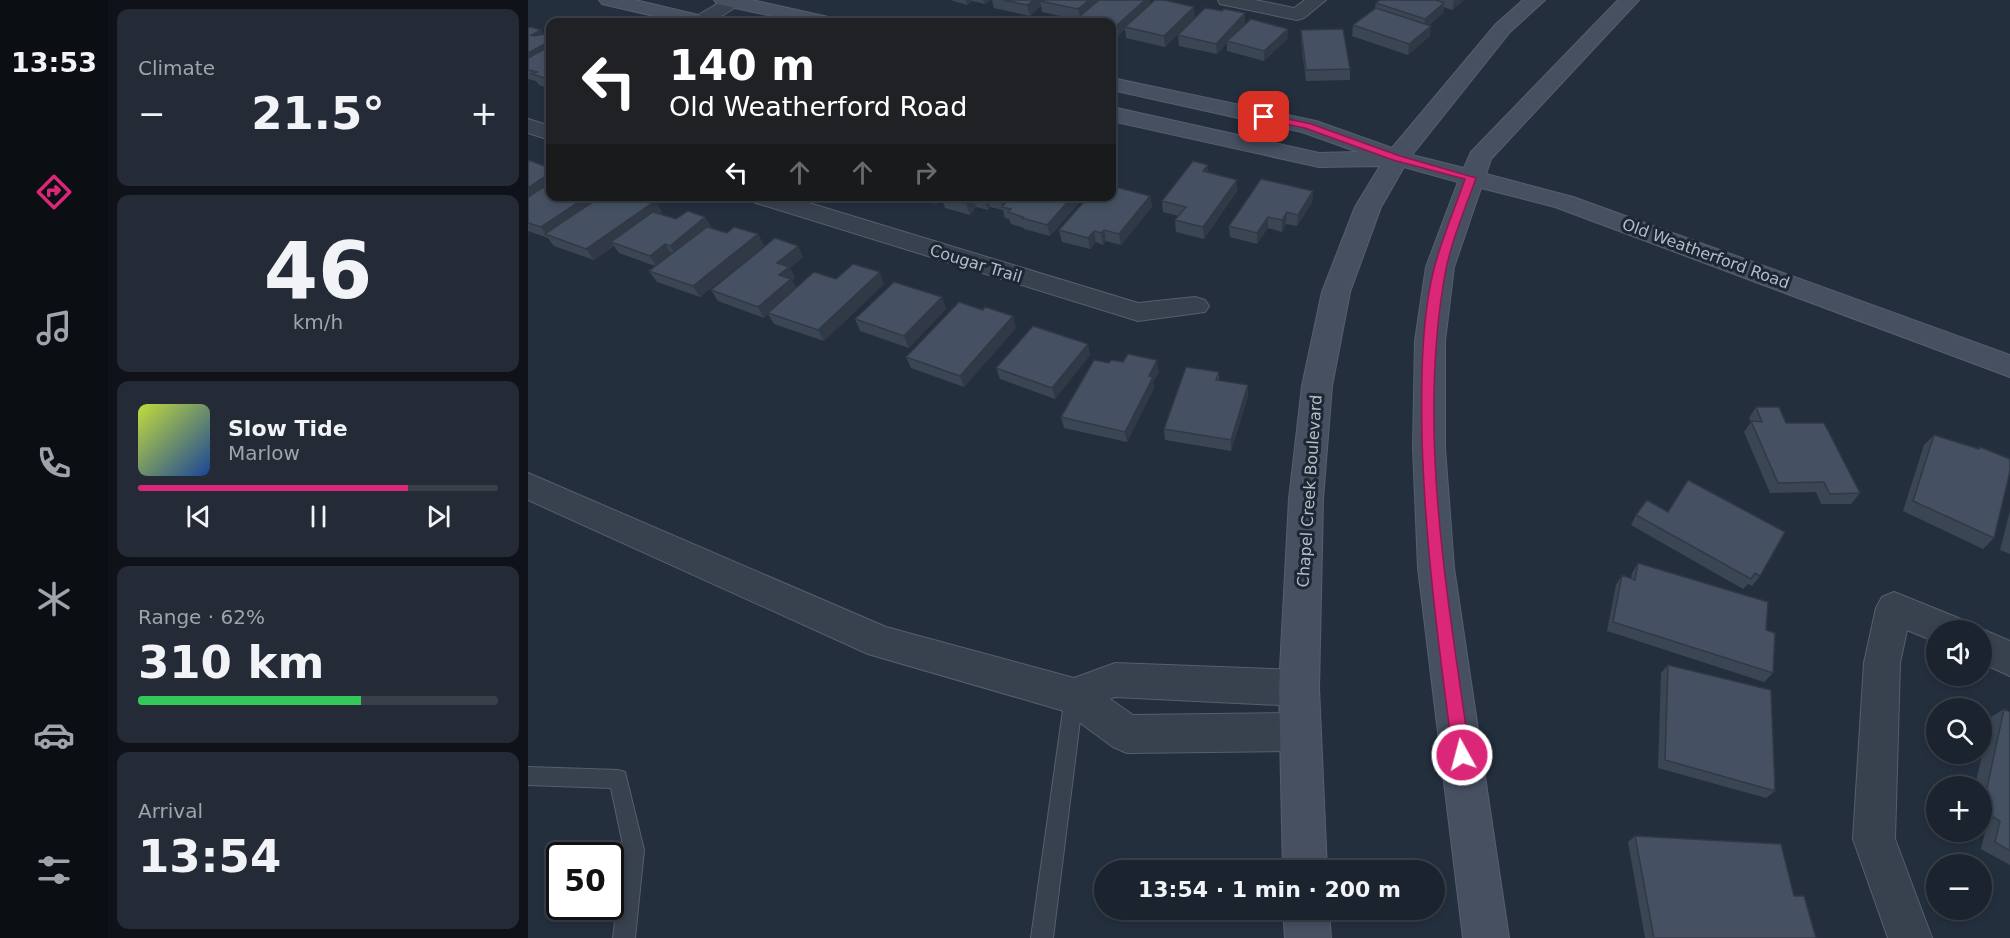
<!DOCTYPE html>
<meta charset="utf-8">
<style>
:root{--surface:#1b232e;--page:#242b36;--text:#f1f3f6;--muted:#a0a4aa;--line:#39404a;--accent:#db2777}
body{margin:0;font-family:"DejaVu Sans",sans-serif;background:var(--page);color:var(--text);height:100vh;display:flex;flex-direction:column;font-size:22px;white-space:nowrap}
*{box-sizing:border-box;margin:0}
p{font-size:20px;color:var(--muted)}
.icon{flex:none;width:33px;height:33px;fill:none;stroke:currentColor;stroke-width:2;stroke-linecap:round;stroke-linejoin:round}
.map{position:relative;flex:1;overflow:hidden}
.drawer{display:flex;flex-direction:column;gap:9px;padding:9px;background:#0f1319;width:420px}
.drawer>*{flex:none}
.guide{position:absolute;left:18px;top:18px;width:570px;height:183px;border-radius:12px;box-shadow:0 3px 9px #0003,0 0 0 2px var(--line);background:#202124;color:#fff;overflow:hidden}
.buttons{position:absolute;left:1398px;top:620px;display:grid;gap:12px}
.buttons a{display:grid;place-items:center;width:66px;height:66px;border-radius:50%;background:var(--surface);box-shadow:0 3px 9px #0003,0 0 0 2px var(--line);font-size:30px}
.speed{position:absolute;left:18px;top:842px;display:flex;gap:12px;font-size:30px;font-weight:700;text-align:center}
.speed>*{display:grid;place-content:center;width:78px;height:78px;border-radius:50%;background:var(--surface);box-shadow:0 3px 9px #0003,0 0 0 2px var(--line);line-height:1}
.speed .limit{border:3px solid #111;border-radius:9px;background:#fff;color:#111}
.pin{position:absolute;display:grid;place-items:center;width:51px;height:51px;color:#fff;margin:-26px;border-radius:12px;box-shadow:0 3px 9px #0006}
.me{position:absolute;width:66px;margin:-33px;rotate:353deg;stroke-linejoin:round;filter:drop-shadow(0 0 4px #0008)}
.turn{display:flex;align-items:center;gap:21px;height:126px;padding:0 24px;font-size:27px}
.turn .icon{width:78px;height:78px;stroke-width:2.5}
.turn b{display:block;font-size:42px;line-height:51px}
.lanes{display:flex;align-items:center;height:57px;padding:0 24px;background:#0003;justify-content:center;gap:30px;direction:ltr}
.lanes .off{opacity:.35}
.big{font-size:45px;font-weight:700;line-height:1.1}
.drawer .tile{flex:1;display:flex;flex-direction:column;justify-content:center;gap:9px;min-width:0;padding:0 21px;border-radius:12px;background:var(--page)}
.drawer .dial{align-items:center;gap:0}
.dial b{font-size:78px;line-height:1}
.song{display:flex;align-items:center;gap:18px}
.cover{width:72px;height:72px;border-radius:9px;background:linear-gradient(135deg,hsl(70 70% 55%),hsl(220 70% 35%))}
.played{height:6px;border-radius:3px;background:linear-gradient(90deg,var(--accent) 75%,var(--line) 75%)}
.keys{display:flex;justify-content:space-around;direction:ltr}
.heat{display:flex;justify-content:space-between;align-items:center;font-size:33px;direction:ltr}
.charge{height:9px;border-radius:4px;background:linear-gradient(90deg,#34c759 62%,var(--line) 0)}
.trip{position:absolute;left:566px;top:860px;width:351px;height:60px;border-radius:30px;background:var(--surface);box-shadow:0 3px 9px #0003,0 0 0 2px var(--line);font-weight:700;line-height:60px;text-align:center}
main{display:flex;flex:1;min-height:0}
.tabs{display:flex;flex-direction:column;width:108px;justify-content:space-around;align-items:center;background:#0b0e12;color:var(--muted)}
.tabs .icon{width:42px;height:42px}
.tabs .on{color:var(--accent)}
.tabs b{font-size:27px;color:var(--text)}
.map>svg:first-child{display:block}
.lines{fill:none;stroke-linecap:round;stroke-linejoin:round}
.lane-casing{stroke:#565f6c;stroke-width:2}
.street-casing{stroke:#565f6c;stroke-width:2}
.secondary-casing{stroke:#565f6c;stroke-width:2}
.lane{fill:#38414e;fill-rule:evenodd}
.street{fill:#38414e;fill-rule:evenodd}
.secondary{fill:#465061;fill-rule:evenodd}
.wall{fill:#3b4654}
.shaded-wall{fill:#303945}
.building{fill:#455162;stroke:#303945;stroke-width:1.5}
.route{fill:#db2777;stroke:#8e194d;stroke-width:1.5}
.labels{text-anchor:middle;stroke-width:6;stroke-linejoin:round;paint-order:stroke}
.street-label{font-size:16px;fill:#b4bcc9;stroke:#1d2633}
</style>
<main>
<nav class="tabs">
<b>13:53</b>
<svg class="icon on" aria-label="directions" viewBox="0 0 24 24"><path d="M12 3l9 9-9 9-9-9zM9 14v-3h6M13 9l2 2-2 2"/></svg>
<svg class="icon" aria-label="music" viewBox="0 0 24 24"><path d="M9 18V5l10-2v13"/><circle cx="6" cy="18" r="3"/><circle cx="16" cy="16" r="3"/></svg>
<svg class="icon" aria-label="phone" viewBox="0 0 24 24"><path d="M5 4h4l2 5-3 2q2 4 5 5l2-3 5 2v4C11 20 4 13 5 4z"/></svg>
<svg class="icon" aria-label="climate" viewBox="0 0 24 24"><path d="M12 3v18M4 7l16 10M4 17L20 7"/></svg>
<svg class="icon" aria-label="car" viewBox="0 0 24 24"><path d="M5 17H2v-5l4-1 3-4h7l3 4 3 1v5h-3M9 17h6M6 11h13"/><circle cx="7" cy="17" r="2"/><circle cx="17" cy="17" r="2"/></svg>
<svg class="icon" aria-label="filters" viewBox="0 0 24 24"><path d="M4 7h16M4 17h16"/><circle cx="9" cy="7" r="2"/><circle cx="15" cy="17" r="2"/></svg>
</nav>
<section class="drawer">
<div class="tile"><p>Climate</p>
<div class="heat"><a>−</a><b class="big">21.5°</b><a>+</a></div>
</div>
<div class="tile dial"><b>46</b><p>km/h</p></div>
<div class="tile">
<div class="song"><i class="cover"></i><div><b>Slow Tide</b><p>Marlow</p></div></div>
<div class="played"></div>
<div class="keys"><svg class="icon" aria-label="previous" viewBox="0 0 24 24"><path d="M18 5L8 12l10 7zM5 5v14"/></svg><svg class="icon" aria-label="pause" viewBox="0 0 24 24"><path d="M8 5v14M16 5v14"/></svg><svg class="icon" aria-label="next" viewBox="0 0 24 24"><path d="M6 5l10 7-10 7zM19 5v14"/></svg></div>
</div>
<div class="tile"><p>Range · 62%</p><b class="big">310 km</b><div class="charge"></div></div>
<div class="tile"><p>Arrival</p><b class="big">13:54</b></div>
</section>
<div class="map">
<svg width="1482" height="938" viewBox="0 0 1482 938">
<rect width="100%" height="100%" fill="#242f3e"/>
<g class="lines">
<g class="lane-casing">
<path id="lane" d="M546,688L552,690L555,696L525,938H503L537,696L540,690Z
M0,767L90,770L97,772L116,850L107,938H85L96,850L83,788L0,785Z"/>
</g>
<g class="street-casing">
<path id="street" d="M196,0H218L185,22H162L165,18Z
M690,0H727L766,8L777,0H798L776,18L769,20L692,4Z
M0,119L22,126V140L0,133Z
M219,196H258L610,303L667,297L677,300L681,306L677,312L610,321L222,201Z
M0,473L358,627L546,678L587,663L771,670L784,676L790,688L784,700L771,706L587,697L582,699L605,715L772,713L786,719L791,732L786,745L772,751L599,753L585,747L536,711L340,654L0,500Z
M1366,592L1433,619L1438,630H1408V642L1379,630L1372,663L1367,839L1404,938H1360L1325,839L1336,663L1348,608L1354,597Z
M1454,629L1482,641V676L1454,663V630H1450Z"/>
</g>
<g class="secondary-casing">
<path id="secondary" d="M71,0H107L183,18L186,22H152L74,4Z
M186,0H224L305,18L308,22H272L189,4Z
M995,0H1017L982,32L884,155L936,168L943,152L1090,0H1111L963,159L958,174L1045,197L1482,355V377L1027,207L953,188L926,267L917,341V448L926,568L981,938H935L890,568L885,448L887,341L898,267L930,182L876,167L853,207L822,292L804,386L795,499L791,688L799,870H755L751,688L761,499L774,386L794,292L827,207L852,166L791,167L584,121V107L791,153L830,152L774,132L584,90V78L788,121L864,148L968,24Z
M755,909H801L803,938H757Z"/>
</g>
<use href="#lane" class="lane"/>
<use href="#street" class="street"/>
<use href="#secondary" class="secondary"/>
</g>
<path class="wall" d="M422,0H463L457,4L444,1L439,5Z
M464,0H622V4L667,17L637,47L598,38L597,29L589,37L584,35V22H551V20L514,12L513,6L502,16L466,8Z
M852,0H936L924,10L916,7L915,13L901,25L902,36L880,55L824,36L825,25L847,8L848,3Z
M717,24L714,27L760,29L759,39L736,61L699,51V43L689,54L651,46L650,35Z
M0,28L13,30L16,34L22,33V89L11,85L8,81L0,79Z
M773,30L822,69V80L778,81L773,41Z
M0,160L22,196L97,199L127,201L134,212L132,214L148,219L177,217L184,228L199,233L230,234L236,246L172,297L129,282L121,271L127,266L91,253L86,246L66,260L26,246L20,238L0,231Z
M680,165V173L709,191L676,239L648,232L647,220L651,216L635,212L634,201Z
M785,191L784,202L769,226L758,224L754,232L740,228L729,244L702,237L701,226Z
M384,196H557L522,236L496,229V228L483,224L481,219L477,218L475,210L462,207L460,210L448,207L442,215L417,208L414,199L408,204L385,198Z
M622,196L624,207L593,245L578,241L575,245L568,242L562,249L534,242L531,230Z
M270,246L275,257L262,268L267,278L264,281L268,288L308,279L356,284L296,341L246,324L240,314L236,318L190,301L183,290Z
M418,309L381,348L332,331L327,319Z
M488,328L436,387L383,368L378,357Z
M562,355L527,399L472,379L468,368Z
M581,363L631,372L625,382L626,388L599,442L536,428L533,417Z
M691,372V381L720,385V396L703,451L637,440L636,429Z
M1228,407L1258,423L1332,493L1323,504H1293L1288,492L1242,493L1216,432L1223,422L1221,418Z
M1406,435L1450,449L1452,447L1466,538L1455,549L1375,511L1396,445Z
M1482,511V554L1472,550Z
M1108,515L1232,576L1224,586L1220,584L1215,589L1103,525Z
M1110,563L1238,630L1245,673L1236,682L1079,631L1088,585L1094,575L1103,578L1104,573Z
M1140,665L1247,791L1238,798L1130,768L1133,673Z
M1476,709L1482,712V865L1453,849L1458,828L1454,826V786H1447L1463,717Z
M1107,836L1266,896L1288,938H1117L1100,842Z"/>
<path class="shaded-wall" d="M438,0H443L444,1L439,5Z
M455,0H463L457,4Z
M506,0H520L512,1L513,6L502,16L499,5Z
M561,0H574L552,18L550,9Z
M617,0H622V7L597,27V29L589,37L588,26Z
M926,0H936L924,10Z
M916,3L915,13L895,29L897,19Z
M666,7L667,17L637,47L636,36Z
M717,13V24L701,41H699V43L689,54L688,44Z
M903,26L902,36L880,55L881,44Z
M760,29L759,39L736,61V51Z
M13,30L20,40L3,35Z
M22,41V55L0,68V53Z
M22,74V88L16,78Z
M680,165V176L675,171Z
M22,173V190L0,204V188Z
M709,180V191L676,239L675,227Z
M785,191L784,202L769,226L770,215Z
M60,196L84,197L19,235L13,227Z
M406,196H416L414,197V199L408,204Z
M445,196L448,207L442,215L438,203Z
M459,196L462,207L460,210L456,199Z
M475,196H488L474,207L475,211L472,199Z
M545,196H557L522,236L519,225Z
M622,196L624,207L593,245L591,234Z
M127,201L134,212L90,244L83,242L86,246L66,260L58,249Z
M759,212L758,224L754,232V220Z
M177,217L184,228L149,257L142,246Z
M740,217V228L729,244V233Z
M576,230L578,241L575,245L573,233Z
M566,231L568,242L562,249L560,238Z
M230,234L236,246L172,297L165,286Z
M137,244L145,256L129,267L122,256Z
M270,246L275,257L262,268L267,278L264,281L268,290L236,318L230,307L251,275L249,263Z
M352,272L356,284L296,341L290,330Z
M414,297L418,309L381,348L376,336Z
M485,316L488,328L436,387L432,376Z
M560,344L562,355L527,399L524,388Z
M629,360L631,372L625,382L626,388L599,442L597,432L621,376Z
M720,385V396L703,451V440Z"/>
<path class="building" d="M475,0H506L499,5Z
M513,0H561L550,9L512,1Z
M571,0H617L588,26L584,25V22H573L551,17Z
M627,0H636L666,7L636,36L597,27Z
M852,0H908L916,3L897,19L848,3Z
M677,8L694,11L696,9L717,13L688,44L650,35Z
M848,8L903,26L881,44L825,25Z
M723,19L760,29L736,51L699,41Z
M2,27L13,30L3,35L6,36L22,33V41L0,53V28Z
M815,29L822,69L778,70L773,30Z
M22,46V74L16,78L4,74L9,72L0,70V58Z
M0,160L22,168V173L0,188Z
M665,161L680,165L675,171L709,180L675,227L647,220L658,207L634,201Z
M733,179L785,191L770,215L759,212L754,220L740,217L729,233L701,226Z
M22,183V196H60L13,227L0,223V197Z
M584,186L622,196L591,234L576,230L573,233L566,231L560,238L531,230L561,196H584Z
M74,196H91L97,199L101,196H114L127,201L58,249L17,234Z
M415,196H445L438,203L414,197Z
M446,196H459L456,199Z
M461,196H475L472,199Z
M484,196H545L519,225L494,218L495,217L480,212L483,209L474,207Z
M160,211L177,217L142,246L137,244L122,256L83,242L125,212L148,219Z
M179,227L199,233L206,227L230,234L165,286L121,271Z
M247,238L270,246L249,263L261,267L251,275L263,279L230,307L183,290Z
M325,264L352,272L290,330L240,313L286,272L308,279Z
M366,282L414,297L376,336L327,319Z
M431,302L455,310L457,307L485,316L432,376L378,357Z
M505,326L560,344L524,388L468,368Z
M600,354L629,360L621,376L625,377L597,432L533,417L566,360L581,363L583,360L595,362Z
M658,367L691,372L688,380L720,385L703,440L636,429Z
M1228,407H1251L1258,423H1296L1332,493L1302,494L1296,482L1250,483L1223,421L1234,422Z
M1406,435L1451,449L1452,447L1482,459V471L1466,538L1385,501Z
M1160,480L1257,532L1232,576L1227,573L1223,579L1108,515L1119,500L1140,512Z
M1110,563L1240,602L1238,630L1247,633L1245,673L1085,622L1094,575L1107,580Z
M1140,665L1243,690L1247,791L1137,760Z
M1476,709L1482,712V851L1467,842L1472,821L1454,811Z
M1107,836L1253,844L1266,896H1276L1288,938H1126Z"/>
<path class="route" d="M736,114L783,124L872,156L948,178C938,207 924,238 918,269C888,428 920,597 942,755L940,761L934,763L928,761L925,755C911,649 897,544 894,438C893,384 893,317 907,265C915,236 927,208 937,179L865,160L777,128L733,119L731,117Z"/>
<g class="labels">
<g class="street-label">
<text transform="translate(1178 253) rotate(20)" y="6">Old Weatherford Road</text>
<text transform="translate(448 263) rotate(17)" y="6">Cougar Trail</text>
<text transform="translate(781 491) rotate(-86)" y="6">Chapel Creek Boulevard</text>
</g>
</g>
</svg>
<div class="buttons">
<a><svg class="icon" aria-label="sound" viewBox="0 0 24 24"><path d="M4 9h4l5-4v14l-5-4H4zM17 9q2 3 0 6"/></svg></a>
<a><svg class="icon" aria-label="search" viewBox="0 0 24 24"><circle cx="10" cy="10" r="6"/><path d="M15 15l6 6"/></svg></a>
<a>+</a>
<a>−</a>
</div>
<div class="speed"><div class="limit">50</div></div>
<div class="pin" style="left:736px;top:117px;background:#d93025"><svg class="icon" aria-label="arrive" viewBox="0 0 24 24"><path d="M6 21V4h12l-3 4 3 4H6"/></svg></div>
<svg class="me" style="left:934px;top:755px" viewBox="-20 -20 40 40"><circle r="17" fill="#db2777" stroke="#fff" stroke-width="3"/><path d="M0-11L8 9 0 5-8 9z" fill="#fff"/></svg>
<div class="trip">13:54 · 1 min · 200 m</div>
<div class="guide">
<div class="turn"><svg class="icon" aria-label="left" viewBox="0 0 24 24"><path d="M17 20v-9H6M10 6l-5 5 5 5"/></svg><div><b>140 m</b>Old Weatherford Road</div></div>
<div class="lanes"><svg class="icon" aria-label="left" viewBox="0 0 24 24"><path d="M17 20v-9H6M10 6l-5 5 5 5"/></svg><svg class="icon off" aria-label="ahead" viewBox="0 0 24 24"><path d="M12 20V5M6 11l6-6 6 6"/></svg><svg class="icon off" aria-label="ahead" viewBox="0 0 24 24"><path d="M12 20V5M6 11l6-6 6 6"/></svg><svg class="icon off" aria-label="right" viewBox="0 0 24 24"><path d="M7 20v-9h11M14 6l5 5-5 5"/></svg></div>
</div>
</div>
</main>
